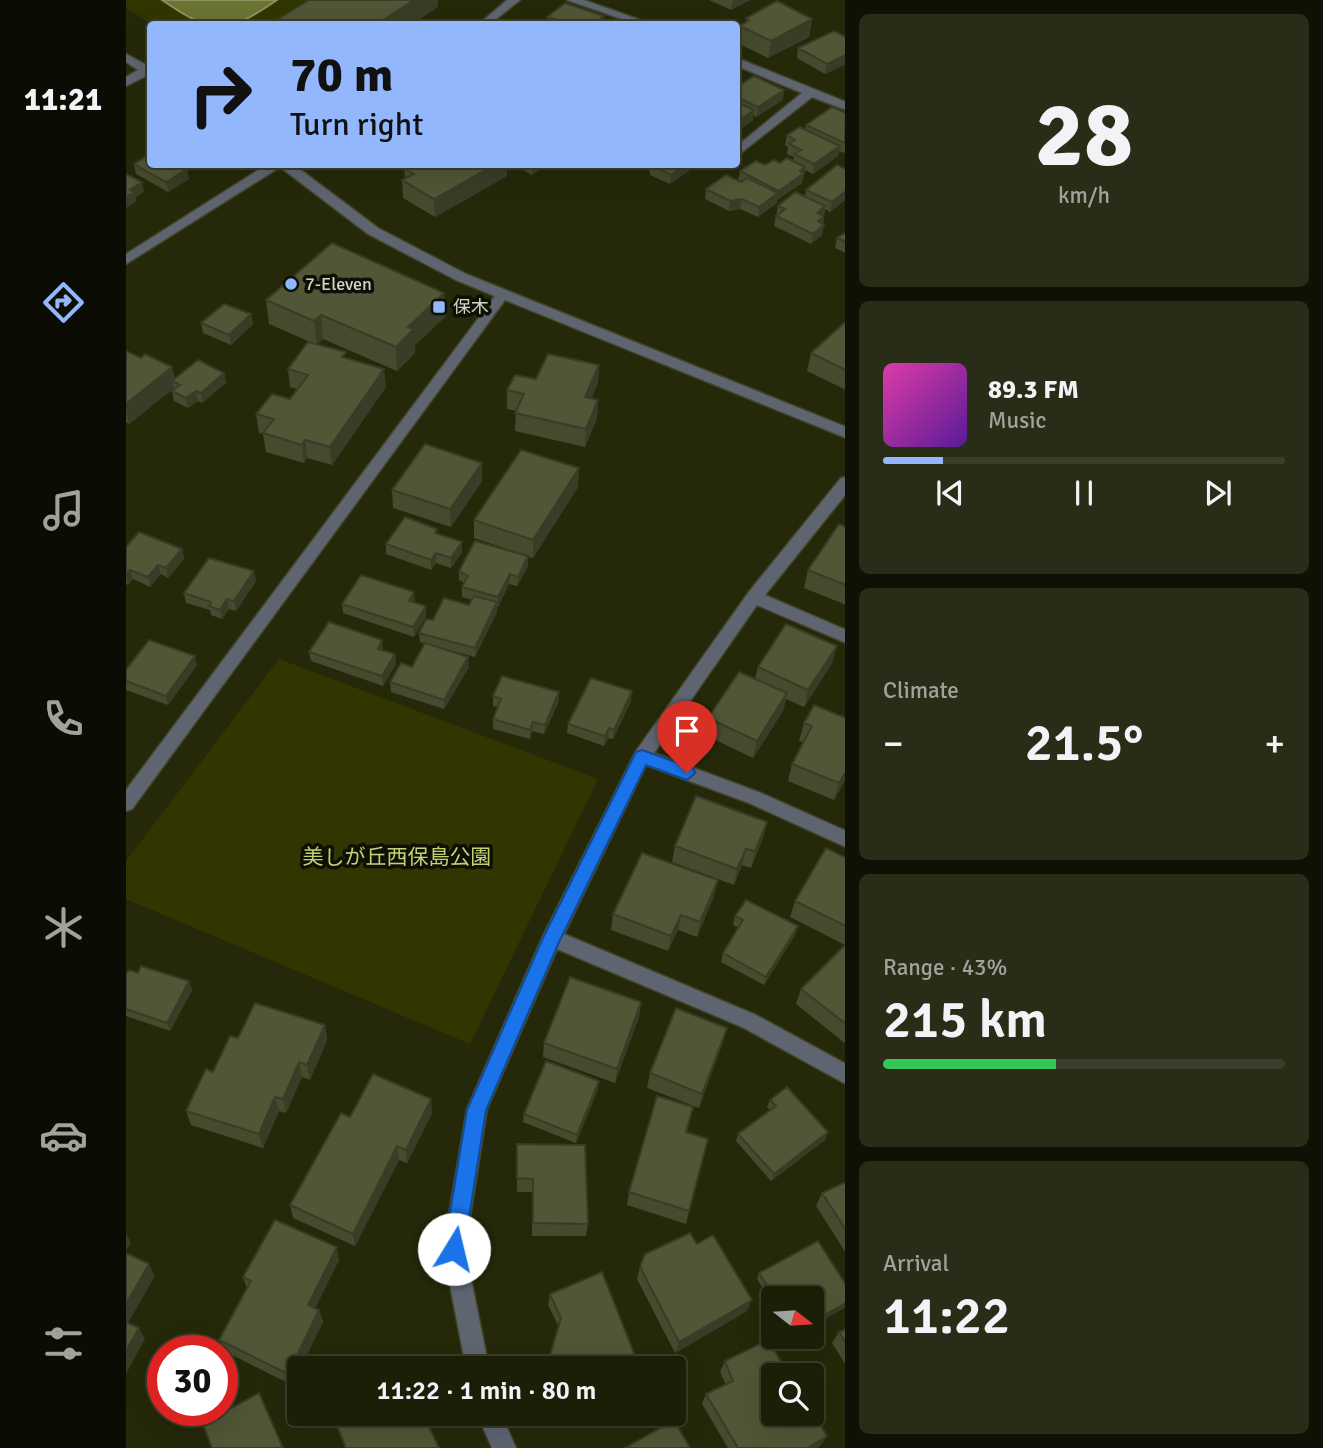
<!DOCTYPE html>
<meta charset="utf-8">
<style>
:root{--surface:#1c1f08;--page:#292c16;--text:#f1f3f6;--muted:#a0a29c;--line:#3a3d29;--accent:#92b7fd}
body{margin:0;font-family:Signika,"Noto Sans JP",sans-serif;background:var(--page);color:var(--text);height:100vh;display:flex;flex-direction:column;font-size:26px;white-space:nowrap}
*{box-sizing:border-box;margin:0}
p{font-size:23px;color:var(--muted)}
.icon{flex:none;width:38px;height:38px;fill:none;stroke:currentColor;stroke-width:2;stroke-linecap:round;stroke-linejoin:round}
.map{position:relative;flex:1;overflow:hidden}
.side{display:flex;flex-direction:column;gap:14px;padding:14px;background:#0f1104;width:478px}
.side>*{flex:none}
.top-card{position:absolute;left:21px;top:21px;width:593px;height:147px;border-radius:7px;box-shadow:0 7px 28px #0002,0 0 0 2px var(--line);background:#92b7fd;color:#111;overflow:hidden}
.needle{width:46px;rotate:107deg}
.fabs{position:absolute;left:635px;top:1286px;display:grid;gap:14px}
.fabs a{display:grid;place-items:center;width:63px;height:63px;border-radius:7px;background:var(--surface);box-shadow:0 7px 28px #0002,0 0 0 2px var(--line);font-size:35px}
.speed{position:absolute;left:21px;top:1335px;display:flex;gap:14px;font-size:35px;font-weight:700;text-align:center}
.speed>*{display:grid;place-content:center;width:91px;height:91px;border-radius:50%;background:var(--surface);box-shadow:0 7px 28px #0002,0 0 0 2px var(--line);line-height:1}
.speed .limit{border:10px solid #d22;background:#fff;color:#111}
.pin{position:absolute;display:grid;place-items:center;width:60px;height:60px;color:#fff;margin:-72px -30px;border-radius:50% 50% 50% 0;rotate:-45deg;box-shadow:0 0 7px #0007}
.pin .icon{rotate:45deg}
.me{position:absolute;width:77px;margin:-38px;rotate:9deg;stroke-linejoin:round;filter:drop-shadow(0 0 5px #0008)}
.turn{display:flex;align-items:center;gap:24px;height:147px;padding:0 28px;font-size:32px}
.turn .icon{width:91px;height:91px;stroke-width:2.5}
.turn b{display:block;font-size:49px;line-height:60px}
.big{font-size:52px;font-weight:600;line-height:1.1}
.side .card{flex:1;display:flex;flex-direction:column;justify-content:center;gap:10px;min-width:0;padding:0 24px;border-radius:10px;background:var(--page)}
.side .dial{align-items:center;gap:0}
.dial b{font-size:91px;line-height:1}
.song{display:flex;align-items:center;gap:21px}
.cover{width:84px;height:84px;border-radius:10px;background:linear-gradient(135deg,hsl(320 70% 55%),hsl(270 70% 35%))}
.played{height:7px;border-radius:4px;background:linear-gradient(90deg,var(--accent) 15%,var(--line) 15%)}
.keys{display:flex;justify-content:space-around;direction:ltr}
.heat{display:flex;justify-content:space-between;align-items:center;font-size:38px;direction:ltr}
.charge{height:10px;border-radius:5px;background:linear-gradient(90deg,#34c759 43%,var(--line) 0)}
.trip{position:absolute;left:161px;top:1356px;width:399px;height:70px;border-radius:7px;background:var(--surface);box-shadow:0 7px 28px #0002,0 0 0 2px var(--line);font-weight:600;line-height:70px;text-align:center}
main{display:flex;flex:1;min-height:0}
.tabs{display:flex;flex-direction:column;width:126px;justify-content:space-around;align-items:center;background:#0b0c03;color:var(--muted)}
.tabs .icon{width:49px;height:49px}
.tabs .selected{color:var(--accent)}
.tabs b{font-size:32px;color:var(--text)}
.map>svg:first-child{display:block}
.green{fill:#313601}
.water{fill:#6c7432;stroke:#8b915e;stroke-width:2}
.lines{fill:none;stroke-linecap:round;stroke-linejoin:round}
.minor-casing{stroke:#414528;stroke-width:3}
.minor{fill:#5e6571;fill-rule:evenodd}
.wall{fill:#464a2e}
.shaded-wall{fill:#393c26}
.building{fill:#515636;stroke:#393c26;stroke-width:2}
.route{fill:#1a73e8;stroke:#114b97;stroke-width:2}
.poi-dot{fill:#92b7fd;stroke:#0f1005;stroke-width:2.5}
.labels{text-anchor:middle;stroke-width:7;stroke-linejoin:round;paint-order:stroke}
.far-poi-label{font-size:18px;fill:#d2d6c4;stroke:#0f1005;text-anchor:start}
.park-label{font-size:21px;fill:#c4d173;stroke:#0f1005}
</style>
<main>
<nav class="tabs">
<b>11:21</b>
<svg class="icon selected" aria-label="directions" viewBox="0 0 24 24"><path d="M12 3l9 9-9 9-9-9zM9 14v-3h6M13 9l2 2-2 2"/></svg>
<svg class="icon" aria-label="music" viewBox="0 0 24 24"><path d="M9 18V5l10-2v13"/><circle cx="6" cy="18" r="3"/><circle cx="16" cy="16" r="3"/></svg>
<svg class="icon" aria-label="phone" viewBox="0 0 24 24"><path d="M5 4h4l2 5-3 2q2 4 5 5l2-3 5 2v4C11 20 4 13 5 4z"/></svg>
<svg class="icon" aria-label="climate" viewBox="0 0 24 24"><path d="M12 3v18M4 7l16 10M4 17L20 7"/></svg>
<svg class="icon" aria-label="car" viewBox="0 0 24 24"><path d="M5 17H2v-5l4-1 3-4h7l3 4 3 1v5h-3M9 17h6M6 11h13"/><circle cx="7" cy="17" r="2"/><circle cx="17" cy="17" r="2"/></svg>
<svg class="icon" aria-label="filters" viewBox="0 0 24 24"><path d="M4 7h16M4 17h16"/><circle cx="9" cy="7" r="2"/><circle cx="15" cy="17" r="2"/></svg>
</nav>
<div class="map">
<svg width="720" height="1448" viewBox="0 0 720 1448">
<rect width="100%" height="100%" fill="#25290a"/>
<path class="green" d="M0,0H189L150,24H25L0,8Z
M153,659L472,779L344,1044L0,899V861Z"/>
<path class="water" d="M36,0H151C100,35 87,35 36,0Z"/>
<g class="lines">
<g class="minor-casing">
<path id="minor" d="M381,0H394L364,24H353Z
M441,0H458L526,24H510Z
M0,54L24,67V76H20L0,86V77L12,70L0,62Z
M611,58L720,102V110L686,97L611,156V146L676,93L611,66Z
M142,164H167L252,228L340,274L720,427V438L379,300L6,809L0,811V790L369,296L330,280L242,234L154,167L0,264V254Z
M720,477V494L639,595L720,630V643L631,605L528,753L635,793L720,831V847L623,803L520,765L438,934L630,1015L720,1064V1084L616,1027L431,949L361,1109L339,1249L363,1368H340L317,1249L341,1109L416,938L510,751L622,593L715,478Z
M351,1414H375L390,1448H366Z"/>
</g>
<use href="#minor" class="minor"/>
</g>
<path class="wall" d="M583,0H624L605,10Z
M478,16L477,24H421V17Z
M620,18L686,19L683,37L642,58L611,43L614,26L620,22Z
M720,37V64L699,74L671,58L672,48Z
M611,87L657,100L630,117L627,115V120L611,131Z
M720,113V151L717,153L713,151L712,156L687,174L679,170L676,183L651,200V203L632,217L614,209L603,211L579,199L580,189L612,181L614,171L639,165L667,161L668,157L661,154L662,147L659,145L661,135L679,130L680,125Z
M8,164L66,169L61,171L63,179L42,192L10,174Z
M284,164H381V176L309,217L277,198L276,180L279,178L278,168Z
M387,164H421L406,175Z
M512,164H567V168L544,184L524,175V171Z
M720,169V199L704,212L699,209L697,224L698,225L696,235L685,244L648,226L652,206L679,196L680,190Z
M720,232V253L709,248L711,238Z
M318,293L319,317L289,345V353L271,371L197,339L191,344L221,359L260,387L206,465L181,458L178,463L140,452L137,434L133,433L130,414L164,399L171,389L164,387L162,369L189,344L143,324L140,300Z
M125,314L127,324L105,345L77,333L75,323Z
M720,324V390L681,371L685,353Z
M0,351L15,358L46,367L49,379L98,373L100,383L76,403L72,401L62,408L48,401L46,391L48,389V388L3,424L0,422Z
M473,365L472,383L465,399L472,400L471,418L459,447L389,431L390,411L381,409V390L410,379Z
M356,463V481L325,527L267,508L266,490Z
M453,468L452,487L407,558L402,557V566L391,586L383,584L372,607H371V612L349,657L316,648L343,667L318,709L265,692L264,682L286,667L299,644L294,642L293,633L307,620L343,605L346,600L336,597V587L338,583L333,580V571L393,553L348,538V520Z
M720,527V605L678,588L682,570Z
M312,534L336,542V552L325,568L310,563L305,570L260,554V544Z
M0,547L56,549L58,559L42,578L35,574L24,587L7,579L2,585L0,584Z
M130,581L110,611L103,609L96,619L85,615L84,610L60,603L58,593Z
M216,604L300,616L288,637L217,613Z
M256,640L257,650L269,654L270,664L257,686L185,661L183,652Z
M711,646L706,663L678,707L660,699L657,711L627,758L579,735L582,718L629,679L632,667Z
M71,665L42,705L0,690V670Z
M433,692V701L418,734L406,731L404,739L367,729V719L372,707L367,706V696Z
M505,701L487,739L482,738L478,746L441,733L442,724Z
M720,718V778L708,800L662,781L666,764L678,742L673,741L678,723Z
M641,822L637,838L625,868L616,865L608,885L546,862L549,846Z
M720,858V1044L670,1004L675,989L719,945L664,917L669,901Z
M588,896L571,937L552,930L542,951L485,930L487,914Z
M609,916L672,926L669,935L638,985L595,962L597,953L613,928L607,925Z
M12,973L63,981L66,990L44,1031L0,1016V974Z
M515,1002L513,1017L489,1083L417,1057L418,1043Z
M199,1025L201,1040L184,1080L176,1077L160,1113L153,1111L137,1148L65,1125L60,1111L87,1072L112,1038Z
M597,1042L573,1108L521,1088L524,1073Z
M473,1081L472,1089L450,1143L397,1122L398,1114Z
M644,1100L702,1132L699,1140L645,1181L610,1141L612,1134L644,1110L641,1107Z
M306,1113L281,1163L273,1160L229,1246L167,1218L164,1205Z
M560,1133L582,1139L560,1224L501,1205L503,1192Z
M391,1144L462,1224L460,1236H406V1192H391Z
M720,1182V1253L690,1206L696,1193Z
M213,1260L189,1308L193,1310L197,1322L166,1385L98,1351L93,1340L121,1288L117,1277Z
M514,1267L621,1311L549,1353L511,1279Z
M633,1273L720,1285V1307L686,1326V1298H648V1307L631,1279Z
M424,1294L513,1366V1368H405V1365L423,1359L433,1327L422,1305Z
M720,1329V1365L706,1343L713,1332Z
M599,1361L701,1436L694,1446L691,1448H602L576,1404L580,1394L600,1385L594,1372Z
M208,1419L313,1448H219Z"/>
<path class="shaded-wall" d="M288,0H312V7L287,24H251Z
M608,0H624L605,10L607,1Z
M478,16L477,24H467Z
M686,19L683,37L642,58L645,41Z
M720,55V64L699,74L701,64Z
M658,90L657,100L630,117L632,107Z
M628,110L627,120L611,131V122Z
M714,146L712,156L687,174L688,164Z
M55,164H65L66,169L61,171L63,179L42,192L40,182Z
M370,164H381V176L309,217L308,199Z
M406,164H421L406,175Z
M559,164H567V168L544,184L545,175Z
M679,167L676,183L651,200V203L632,217L633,207L652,194L653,191Z
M16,182L18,192L10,197V202L0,208V197L4,190Z
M720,191V199L704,212L706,202Z
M616,199L614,209L603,211L604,201Z
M699,206L697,216L691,213Z
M698,216L696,226L692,221Z
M698,225L696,235L685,244L687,234Z
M318,293L319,317L289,345V353L271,371L270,347L282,327Z
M125,314L127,324L105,345L103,335Z
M195,315L197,339L191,345L188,321Z
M473,365L472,383L458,416L459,397Z
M46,367L49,383L46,381L48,388L3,424L0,410V404Z
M258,369L260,387L206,465L204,447Z
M98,373L100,383L76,403L75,393Z
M70,391L72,401L62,408L60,398Z
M472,400L471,418L459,447L460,429Z
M179,440L181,458L178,463L176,445Z
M356,463V481L325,527L324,509Z
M453,468L452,487L407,558V540Z
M336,542V552L325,568V558Z
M56,549L58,559L42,578L40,568Z
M310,553V563L305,570V560Z
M402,556V566L391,586L392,577Z
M32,565L35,574L24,587L22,577Z
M4,570L7,579L2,585L0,574Z
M128,571L130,581L110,611L108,601Z
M384,574L383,584L372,607V597Z
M288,592L289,602L283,601Z
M101,599L103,609L96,619L94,610Z
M371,602V612L349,657V648Z
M300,606V616L288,637L287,627Z
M256,640L257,649L252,658V649Z
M711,646L706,663L678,707L682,690Z
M269,654L270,664L257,686L256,676Z
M69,656L71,665L42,705L40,696Z
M342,657L343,667L318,709V700Z
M506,691L505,701L487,739L488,730Z
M433,692V701L418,734L419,725Z
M661,693L657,711L627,758L631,741Z
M407,722L406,731L404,739V730Z
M483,728L482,738L478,746L479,736Z
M720,772V778L708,800L713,783Z
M641,822L637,838L625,868L629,851Z
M620,849L616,865L608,885L611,869Z
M592,880L588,896L571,937L574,922Z
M555,915L552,930L542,951L545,936Z
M672,926L669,935L638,985L640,977Z
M63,981L66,990L44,1031L41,1023Z
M515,1002L513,1017L489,1083L491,1069Z
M199,1025L201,1040L184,1080L181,1065Z
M601,1028L597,1042L573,1108L576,1094Z
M173,1062L176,1077L160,1113L157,1099Z
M473,1081L472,1089L450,1143L451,1135Z
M149,1097L153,1111L137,1148L133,1134Z
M305,1099L306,1113L281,1163L280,1150Z
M702,1132L699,1140L645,1181L648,1174Z
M271,1146L273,1160L229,1246L227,1234Z
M0,1233L5,1243L0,1251Z
M211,1247L213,1260L185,1317L182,1305Z
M23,1264L29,1276L0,1327V1304Z
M626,1300L621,1311L549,1353L553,1342Z
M720,1303V1307L686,1326V1322Z
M193,1310L197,1322L166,1385L162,1374Z
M13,1328L19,1339L0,1374V1351Z
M420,1414H435L419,1422Z
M701,1436L694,1446L691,1448H682Z"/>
<path class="building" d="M183,0H288L251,24H144Z
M651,1L686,19L645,41L614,26L623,20L620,18Z
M439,3L478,16L467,24H445L421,17Z
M708,31L720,37V55L701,64L672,48Z
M628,76L658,90L632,107L611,97V87Z
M611,102L628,110L611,122Z
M706,107L720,113L719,143L680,125Z
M674,127L714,146L688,164L668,154L675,150L663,144L669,140L661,135Z
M24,154V164H55L54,165L61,169L40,182L8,164Z
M661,158L679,167L674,171L678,173L653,191L614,171L630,161L639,165L648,160L654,163Z
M284,164H370L308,199L276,180L288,174L278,168Z
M525,164H559L545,175L525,165Z
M711,165L720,169V191L706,202L680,190Z
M0,174L16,182L4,190L8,192L0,197Z
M600,175L615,182L621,178L652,193L633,207L616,199L604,201L580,189Z
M669,192L699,206L691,213L698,216L692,221L698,225L687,234L650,216L659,209L652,206Z
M720,232V242L711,238Z
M206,243L318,293L282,327L288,329L270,347L195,315L188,321L140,300Z
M98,304L125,314L103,335L75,323Z
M718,323L720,324V370L685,353Z
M182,342L220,352L216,357L258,369L204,447L179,440L176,445L137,433L148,419L130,414L146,394L164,399L182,375L162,369Z
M0,351L15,358L19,354L46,367L0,404Z
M422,354L473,365L459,397L472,400L460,429L389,413L398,394L381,390L389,375L410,379Z
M72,360L98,373L75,393L70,391L60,398L46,391L54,385L46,381Z
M299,444L356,463L324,509L266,490Z
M395,450L453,468L407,540L348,520Z
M279,517L311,529L309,533L336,542L325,558L310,553L305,560L260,544Z
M713,524L720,527V585L682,570Z
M13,532L56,549L40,568L32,565L22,577L4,570L0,574V547Z
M349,541L402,556L392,577L384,574L372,597L336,587L342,576L333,571Z
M83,558L128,571L108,601L101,599L94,610L83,606L85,602L58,593Z
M235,575L288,592L283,601L300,606L287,627L216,604Z
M348,596L371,602L349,648L293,633L300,619L307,620L318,598L343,605Z
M203,622L256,640L252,649L269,654L256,676L183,652Z
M660,624L711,646L682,690L632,667Z
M23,640L69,656L40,696L0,681V670Z
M299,643L342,657L318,700L264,682L275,663L286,667Z
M613,672L661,693L631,741L582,718Z
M376,676L433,692L419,725L407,722L404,730L367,719L375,699L367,696Z
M465,678L506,691L488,730L483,728L479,736L442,724Z
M688,705L720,718V772L713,783L666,764L686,726L678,723Z
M570,796L641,822L629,851L620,849L611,869L549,846Z
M700,848L720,858V926L669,901Z
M516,853L592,880L574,922L555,915L545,936L487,914Z
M620,900L672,926L640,977L597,953L617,920L609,916Z
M720,944V1024L675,989Z
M15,966L63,981L41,1023L0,1009V974L3,970L12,973Z
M444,977L515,1002L491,1069L418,1043Z
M129,1003L199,1025L181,1065L173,1062L157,1099L149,1097L133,1134L60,1111L80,1069L87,1072L104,1036L112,1038Z
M550,1008L601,1028L576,1094L524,1073Z
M420,1061L473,1081L451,1135L398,1114Z
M247,1074L305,1099L280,1150L271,1146L227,1234L164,1205L215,1113L224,1117Z
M661,1087L702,1132L648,1174L612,1134L650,1106L644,1100Z
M531,1096L567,1107L560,1132L582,1139L563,1211L503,1192Z
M391,1144L459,1145L462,1224L407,1223V1179L391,1178Z
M720,1182V1230L696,1193Z
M149,1220L211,1247L182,1305L193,1310L162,1374L93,1340L125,1281L117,1277Z
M564,1233L571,1244L587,1235L626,1300L553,1342L514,1267L519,1254Z
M692,1241L720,1285V1303L686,1322V1298H649L633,1273Z
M0,1253L23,1264L0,1304Z
M476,1272L513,1366L509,1368H406L405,1365L423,1359L435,1318L424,1294Z
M0,1322L13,1328L0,1351Z
M720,1329V1343L713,1332Z
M642,1340L664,1376H648V1414H686V1411L701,1436L682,1448H612L580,1394L607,1381L599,1361Z
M133,1393L157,1448H86L77,1424Z
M217,1414H297L313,1448H220L208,1419Z
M548,1420L564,1448H499Z"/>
<path class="route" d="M516,750L567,768L569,773L561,780L520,765L434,940L360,1110L338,1249L335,1256L328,1259L320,1256L318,1249L341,1110L417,938L510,752Z"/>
<g class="poi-dot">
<circle cx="165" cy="284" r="7"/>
<rect x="306" y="300" width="14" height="14" rx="3.5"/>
</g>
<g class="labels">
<g class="far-poi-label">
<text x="179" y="290">7-Eleven</text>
<text x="327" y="313">保木</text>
</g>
<g class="park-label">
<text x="271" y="864">美しが丘西保島公園</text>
</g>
</g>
</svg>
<div class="fabs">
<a><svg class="needle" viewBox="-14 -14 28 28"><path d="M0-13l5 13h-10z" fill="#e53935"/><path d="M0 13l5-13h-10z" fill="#a0a29c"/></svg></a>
<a><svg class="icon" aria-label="search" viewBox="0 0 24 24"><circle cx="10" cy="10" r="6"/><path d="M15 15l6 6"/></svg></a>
</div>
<div class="speed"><div class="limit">30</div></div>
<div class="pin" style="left:561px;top:773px;background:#d93025"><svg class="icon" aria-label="arrive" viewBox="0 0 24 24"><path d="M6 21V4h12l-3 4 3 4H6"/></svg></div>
<svg class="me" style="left:328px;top:1249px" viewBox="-20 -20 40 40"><circle r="19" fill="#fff"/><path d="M0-13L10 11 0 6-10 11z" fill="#1a73e8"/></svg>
<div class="trip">11:22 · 1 min · 80 m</div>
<div class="top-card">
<div class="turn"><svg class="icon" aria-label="right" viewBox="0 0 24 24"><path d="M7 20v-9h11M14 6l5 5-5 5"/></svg><div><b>70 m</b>Turn right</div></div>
</div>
</div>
<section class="side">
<div class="card dial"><b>28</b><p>km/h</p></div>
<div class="card">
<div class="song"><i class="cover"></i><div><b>89.3 FM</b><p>Music</p></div></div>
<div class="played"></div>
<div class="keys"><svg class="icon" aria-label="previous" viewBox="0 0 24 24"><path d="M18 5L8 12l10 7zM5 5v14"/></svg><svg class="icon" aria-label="pause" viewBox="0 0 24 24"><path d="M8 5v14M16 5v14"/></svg><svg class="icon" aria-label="next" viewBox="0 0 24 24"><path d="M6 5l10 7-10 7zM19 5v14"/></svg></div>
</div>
<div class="card"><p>Climate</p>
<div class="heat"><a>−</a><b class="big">21.5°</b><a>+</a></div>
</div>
<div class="card"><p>Range · 43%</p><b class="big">215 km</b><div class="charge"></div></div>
<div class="card"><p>Arrival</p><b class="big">11:22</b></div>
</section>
</main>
